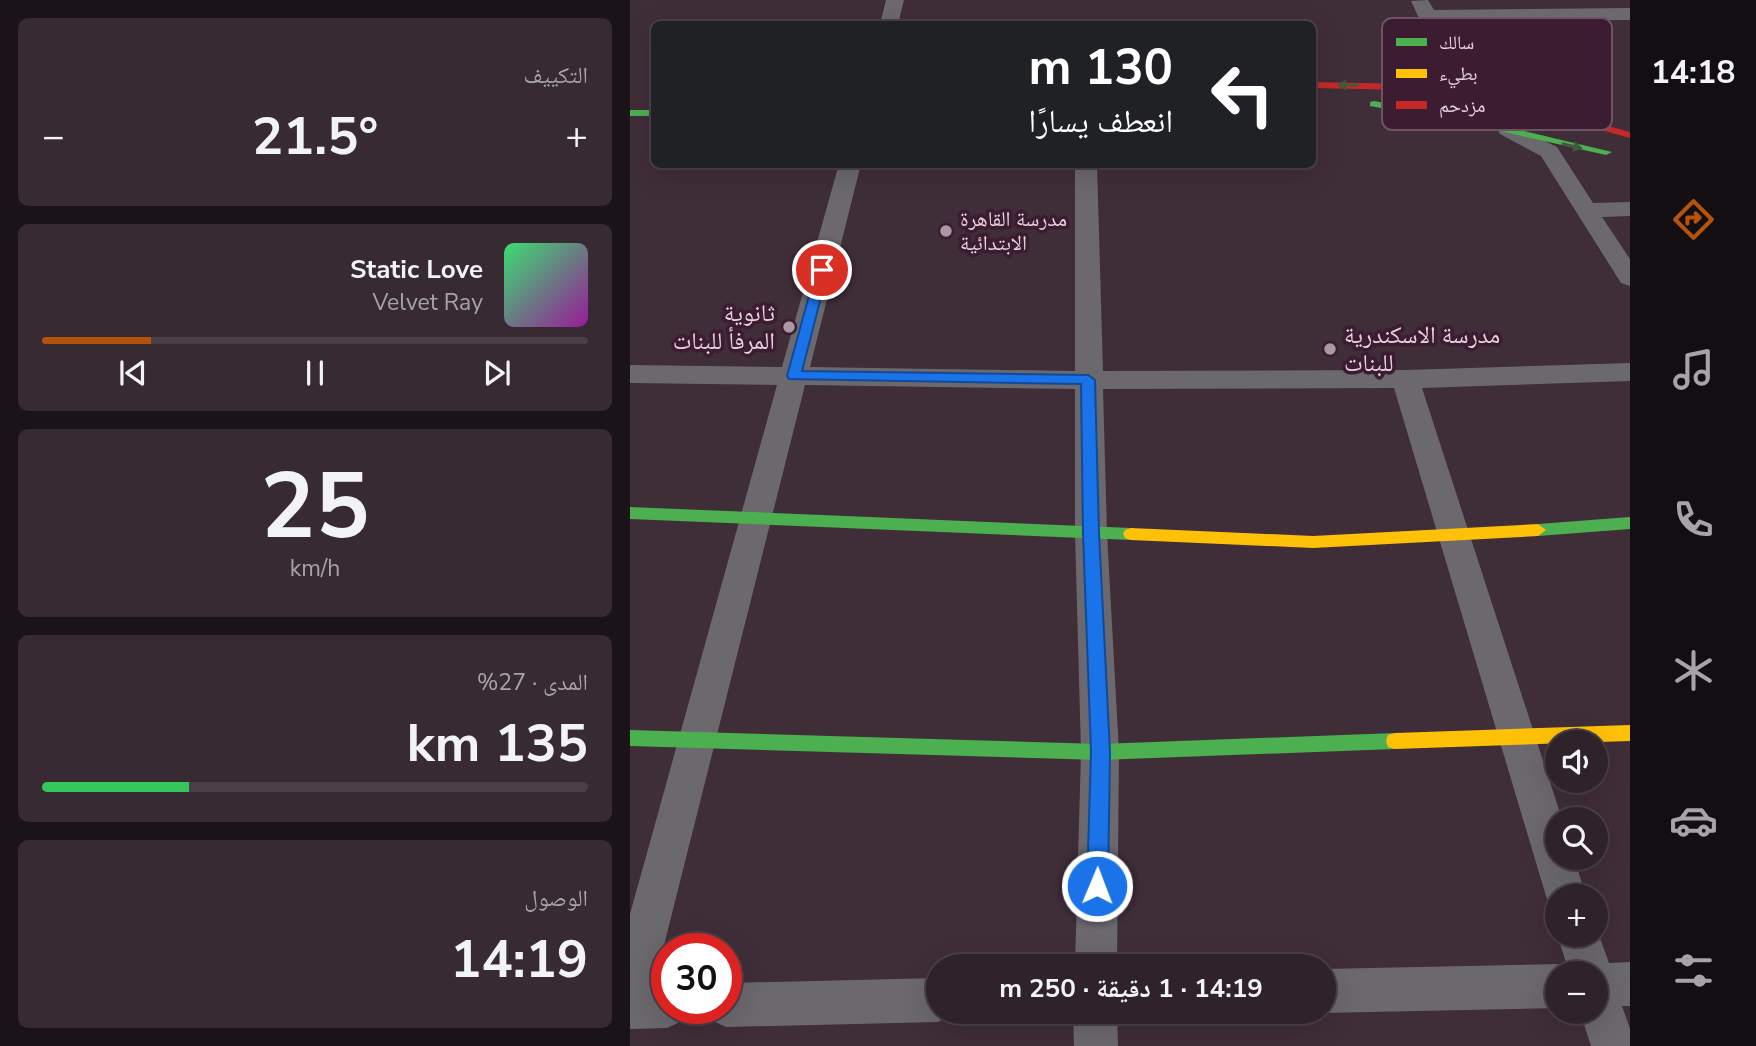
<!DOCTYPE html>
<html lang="ar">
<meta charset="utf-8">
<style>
:root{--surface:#2f222a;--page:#372a32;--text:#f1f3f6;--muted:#a7a4a8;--line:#4a3f47;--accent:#b45309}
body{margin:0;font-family:"Nunito Sans","Noto Naskh Arabic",sans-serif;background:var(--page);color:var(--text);direction:rtl;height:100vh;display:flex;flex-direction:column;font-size:26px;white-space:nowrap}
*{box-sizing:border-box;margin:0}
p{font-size:23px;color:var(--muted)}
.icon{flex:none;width:38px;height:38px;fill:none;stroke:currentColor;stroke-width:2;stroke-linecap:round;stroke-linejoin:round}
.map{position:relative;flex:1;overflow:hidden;direction:ltr}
.panel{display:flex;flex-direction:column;gap:18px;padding:18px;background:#1a1317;width:630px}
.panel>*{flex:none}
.top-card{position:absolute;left:21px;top:21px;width:665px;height:147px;border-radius:10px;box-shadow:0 7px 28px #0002,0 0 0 2px var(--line);direction:rtl;background:#202124;color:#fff;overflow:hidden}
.controls{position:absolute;left:915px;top:730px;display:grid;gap:14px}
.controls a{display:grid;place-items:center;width:63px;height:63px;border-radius:50%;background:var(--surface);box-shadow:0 7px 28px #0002,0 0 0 2px var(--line);font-size:35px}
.speed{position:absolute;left:21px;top:933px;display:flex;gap:14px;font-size:35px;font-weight:700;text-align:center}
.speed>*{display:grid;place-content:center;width:91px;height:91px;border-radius:50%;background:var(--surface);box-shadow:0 7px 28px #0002,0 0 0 2px var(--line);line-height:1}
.speed .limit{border:10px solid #d22;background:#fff;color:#111}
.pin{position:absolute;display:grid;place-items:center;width:60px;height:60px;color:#fff;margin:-30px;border:4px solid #fff;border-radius:50%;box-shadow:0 2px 7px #0007}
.me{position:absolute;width:77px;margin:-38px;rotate:1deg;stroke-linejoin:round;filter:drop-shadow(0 0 5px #0008)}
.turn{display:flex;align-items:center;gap:24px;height:147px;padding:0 28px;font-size:32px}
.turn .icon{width:91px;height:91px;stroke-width:2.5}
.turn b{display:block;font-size:49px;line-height:60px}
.big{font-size:52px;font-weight:700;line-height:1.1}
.panel .tile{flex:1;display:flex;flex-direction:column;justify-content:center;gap:10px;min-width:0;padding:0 24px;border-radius:10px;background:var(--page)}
.panel .dial{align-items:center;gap:0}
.dial b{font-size:91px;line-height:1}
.song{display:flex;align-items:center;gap:21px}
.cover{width:84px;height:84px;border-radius:10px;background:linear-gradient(135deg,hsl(140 70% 55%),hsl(300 70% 35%))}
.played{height:7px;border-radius:4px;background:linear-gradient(90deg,var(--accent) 20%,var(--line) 20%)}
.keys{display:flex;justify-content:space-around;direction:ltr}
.heat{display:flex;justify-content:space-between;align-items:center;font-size:38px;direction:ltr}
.charge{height:10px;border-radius:5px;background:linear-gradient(90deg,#34c759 27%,var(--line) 0)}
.trip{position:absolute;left:296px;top:954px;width:410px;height:70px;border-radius:35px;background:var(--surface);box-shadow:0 7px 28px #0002,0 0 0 2px var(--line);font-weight:700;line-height:70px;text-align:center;direction:rtl}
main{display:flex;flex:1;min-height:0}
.dock{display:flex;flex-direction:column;width:126px;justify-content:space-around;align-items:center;background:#130e11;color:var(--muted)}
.dock .icon{width:49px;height:49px}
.dock .active{color:var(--accent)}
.dock b{font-size:32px;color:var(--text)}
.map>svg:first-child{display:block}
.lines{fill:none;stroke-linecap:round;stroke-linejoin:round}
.street{fill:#6b686e;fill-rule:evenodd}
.fast{fill:#4caf50;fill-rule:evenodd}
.slow{fill:#ffc107;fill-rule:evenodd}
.jam{fill:#c62828;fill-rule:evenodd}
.oneway{fill:#42573d}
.route{fill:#1a73e8;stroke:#114b97;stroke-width:2}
.poi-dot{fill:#ac98a4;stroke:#3c1c30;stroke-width:2.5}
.labels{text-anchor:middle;stroke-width:7;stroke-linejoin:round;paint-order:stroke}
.far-poi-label{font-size:21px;fill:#e7d2de;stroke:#3c1c30;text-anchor:start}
.poi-label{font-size:24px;fill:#e7d2de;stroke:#3c1c30;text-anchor:end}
.key{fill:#3c1c30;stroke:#6f5364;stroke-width:2}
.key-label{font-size:19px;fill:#e7d2de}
</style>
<main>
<nav class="dock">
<b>14:18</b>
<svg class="icon active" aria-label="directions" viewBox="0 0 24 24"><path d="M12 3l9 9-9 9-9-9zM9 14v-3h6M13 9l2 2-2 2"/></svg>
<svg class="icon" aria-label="music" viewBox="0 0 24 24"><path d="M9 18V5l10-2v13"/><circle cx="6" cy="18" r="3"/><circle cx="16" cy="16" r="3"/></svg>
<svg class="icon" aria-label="phone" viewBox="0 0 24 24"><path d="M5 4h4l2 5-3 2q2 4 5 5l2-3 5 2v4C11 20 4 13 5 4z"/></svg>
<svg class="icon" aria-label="climate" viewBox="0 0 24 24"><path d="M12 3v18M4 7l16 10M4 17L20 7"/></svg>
<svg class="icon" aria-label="car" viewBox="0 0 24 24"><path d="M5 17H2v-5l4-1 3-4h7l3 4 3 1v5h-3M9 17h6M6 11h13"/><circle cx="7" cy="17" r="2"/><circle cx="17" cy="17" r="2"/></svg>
<svg class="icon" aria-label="filters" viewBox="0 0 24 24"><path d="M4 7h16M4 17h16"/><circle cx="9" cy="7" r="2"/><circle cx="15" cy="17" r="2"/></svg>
</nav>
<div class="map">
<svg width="1000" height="1046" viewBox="0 0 1000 1046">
<rect width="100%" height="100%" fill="#3f2d38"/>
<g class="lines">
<path class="street" d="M256,0H274L268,24H250Z
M798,0L804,10L1000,8V20L809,21L841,88L838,92H824L821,88L781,1Z
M878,123L927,147L963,203L1000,202V216L972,217L1000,259V286L991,283L911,156L870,134L867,129L870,124Z
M209,164H231L180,367L445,371V164H467L473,371L775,370L1000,363V381L792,388L932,819H928V858H944L956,896H928V912L922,910L916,896L764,388L473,389L477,533L489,752L487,966H445L451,752L445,533V389L175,385L24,985L37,984V1008H58L52,1021L37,1028L0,1029V914L147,385L0,383V365L152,367Z
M966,927L979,963L1000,962V1006H992L1000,1029V1046H961L950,1012H966V973H928V1008L693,1013L690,1012H693V969L928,964L938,969L927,934L928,933L966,934Z
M308,978V1012H325L323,1015L308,1022L96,1027L81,1020L75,1008H96V983Z
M443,1012H487L488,1046H444Z"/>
<path class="fast" d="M744,101L848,120L982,152L976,155L848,126L740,106V102Z
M0,110H24V116H0Z
M0,507L501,528L507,530L509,534L507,538L501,540L0,519Z
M1000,517V529L908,536L900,530L908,524Z
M0,730L470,744L765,733L772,735L774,741L772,747L765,749L470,760L0,746Z"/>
<path class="slow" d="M908,524L916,530L908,536L683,548L501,540L495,538L493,534L495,530L501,528L683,536Z
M1000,725V741L765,749L758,747L756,741L758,735L765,733Z"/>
<path class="jam" d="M682,82L831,85L1000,132V138L831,91L682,88Z"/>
</g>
<defs><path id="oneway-solid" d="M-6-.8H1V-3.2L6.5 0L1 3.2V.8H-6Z" transform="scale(1.75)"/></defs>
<g class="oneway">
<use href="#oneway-solid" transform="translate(718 85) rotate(179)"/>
<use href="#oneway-solid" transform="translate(942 146) rotate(13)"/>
</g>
<path class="route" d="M192,266L198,270L172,371L458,375L465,380L469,533L480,752L478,886L475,893L467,896L460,893L457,886L461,752L453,533L451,384L159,379L157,376L186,270Z"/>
<g class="poi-dot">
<circle cx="316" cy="231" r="7"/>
<circle cx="159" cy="327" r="7"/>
<circle cx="700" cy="349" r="7"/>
</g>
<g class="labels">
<g class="far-poi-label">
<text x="330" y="226">مدرسة القاهرة<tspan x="330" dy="24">الابتدائية</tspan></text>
</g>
<g class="poi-label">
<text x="145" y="321">ثانوية<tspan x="145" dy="28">المرفأ للبنات</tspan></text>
<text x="714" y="343" text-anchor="start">مدرسة الاسكندرية<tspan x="714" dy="28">للبنات</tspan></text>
</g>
</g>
<rect x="752" y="18" width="230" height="112" rx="10" class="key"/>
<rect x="766" y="38" width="31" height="8" fill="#4caf50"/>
<rect x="766" y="69" width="31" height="9" fill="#ffc107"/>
<rect x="766" y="101" width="31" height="8" fill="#c62828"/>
<g class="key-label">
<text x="809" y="49">سالك</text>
<text x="809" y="80">بطيء</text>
<text x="809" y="112">مزدحم</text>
</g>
</svg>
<div class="controls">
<a><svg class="icon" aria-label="sound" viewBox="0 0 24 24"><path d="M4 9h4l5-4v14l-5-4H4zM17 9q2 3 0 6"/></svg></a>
<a><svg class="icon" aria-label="search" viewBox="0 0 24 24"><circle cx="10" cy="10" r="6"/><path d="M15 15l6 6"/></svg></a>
<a>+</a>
<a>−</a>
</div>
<div class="speed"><div class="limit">30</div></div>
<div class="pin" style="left:192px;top:270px;background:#d93025"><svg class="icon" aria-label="arrive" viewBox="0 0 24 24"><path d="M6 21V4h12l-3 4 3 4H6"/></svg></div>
<svg class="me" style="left:467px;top:886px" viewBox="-20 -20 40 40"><circle r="17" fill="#1a73e8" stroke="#fff" stroke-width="3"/><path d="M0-11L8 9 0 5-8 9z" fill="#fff"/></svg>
<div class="trip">14:19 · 1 دقيقة · 250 m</div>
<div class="top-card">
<div class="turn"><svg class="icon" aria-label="left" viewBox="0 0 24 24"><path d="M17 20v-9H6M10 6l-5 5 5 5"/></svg><div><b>130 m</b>انعطف يسارًا</div></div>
</div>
</div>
<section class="panel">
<div class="tile"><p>التكييف</p>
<div class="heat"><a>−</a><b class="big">21.5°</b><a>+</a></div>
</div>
<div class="tile">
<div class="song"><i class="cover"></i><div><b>Static Love</b><p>Velvet Ray</p></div></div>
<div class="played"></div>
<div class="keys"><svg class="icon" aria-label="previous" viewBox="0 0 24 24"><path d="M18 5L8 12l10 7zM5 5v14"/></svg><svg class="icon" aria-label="pause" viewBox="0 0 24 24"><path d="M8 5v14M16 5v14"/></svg><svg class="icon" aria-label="next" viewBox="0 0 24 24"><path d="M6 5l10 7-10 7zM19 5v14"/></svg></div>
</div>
<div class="tile dial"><b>25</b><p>km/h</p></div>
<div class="tile"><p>المدى · 27%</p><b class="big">135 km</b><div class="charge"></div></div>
<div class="tile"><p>الوصول</p><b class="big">14:19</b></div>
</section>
</main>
